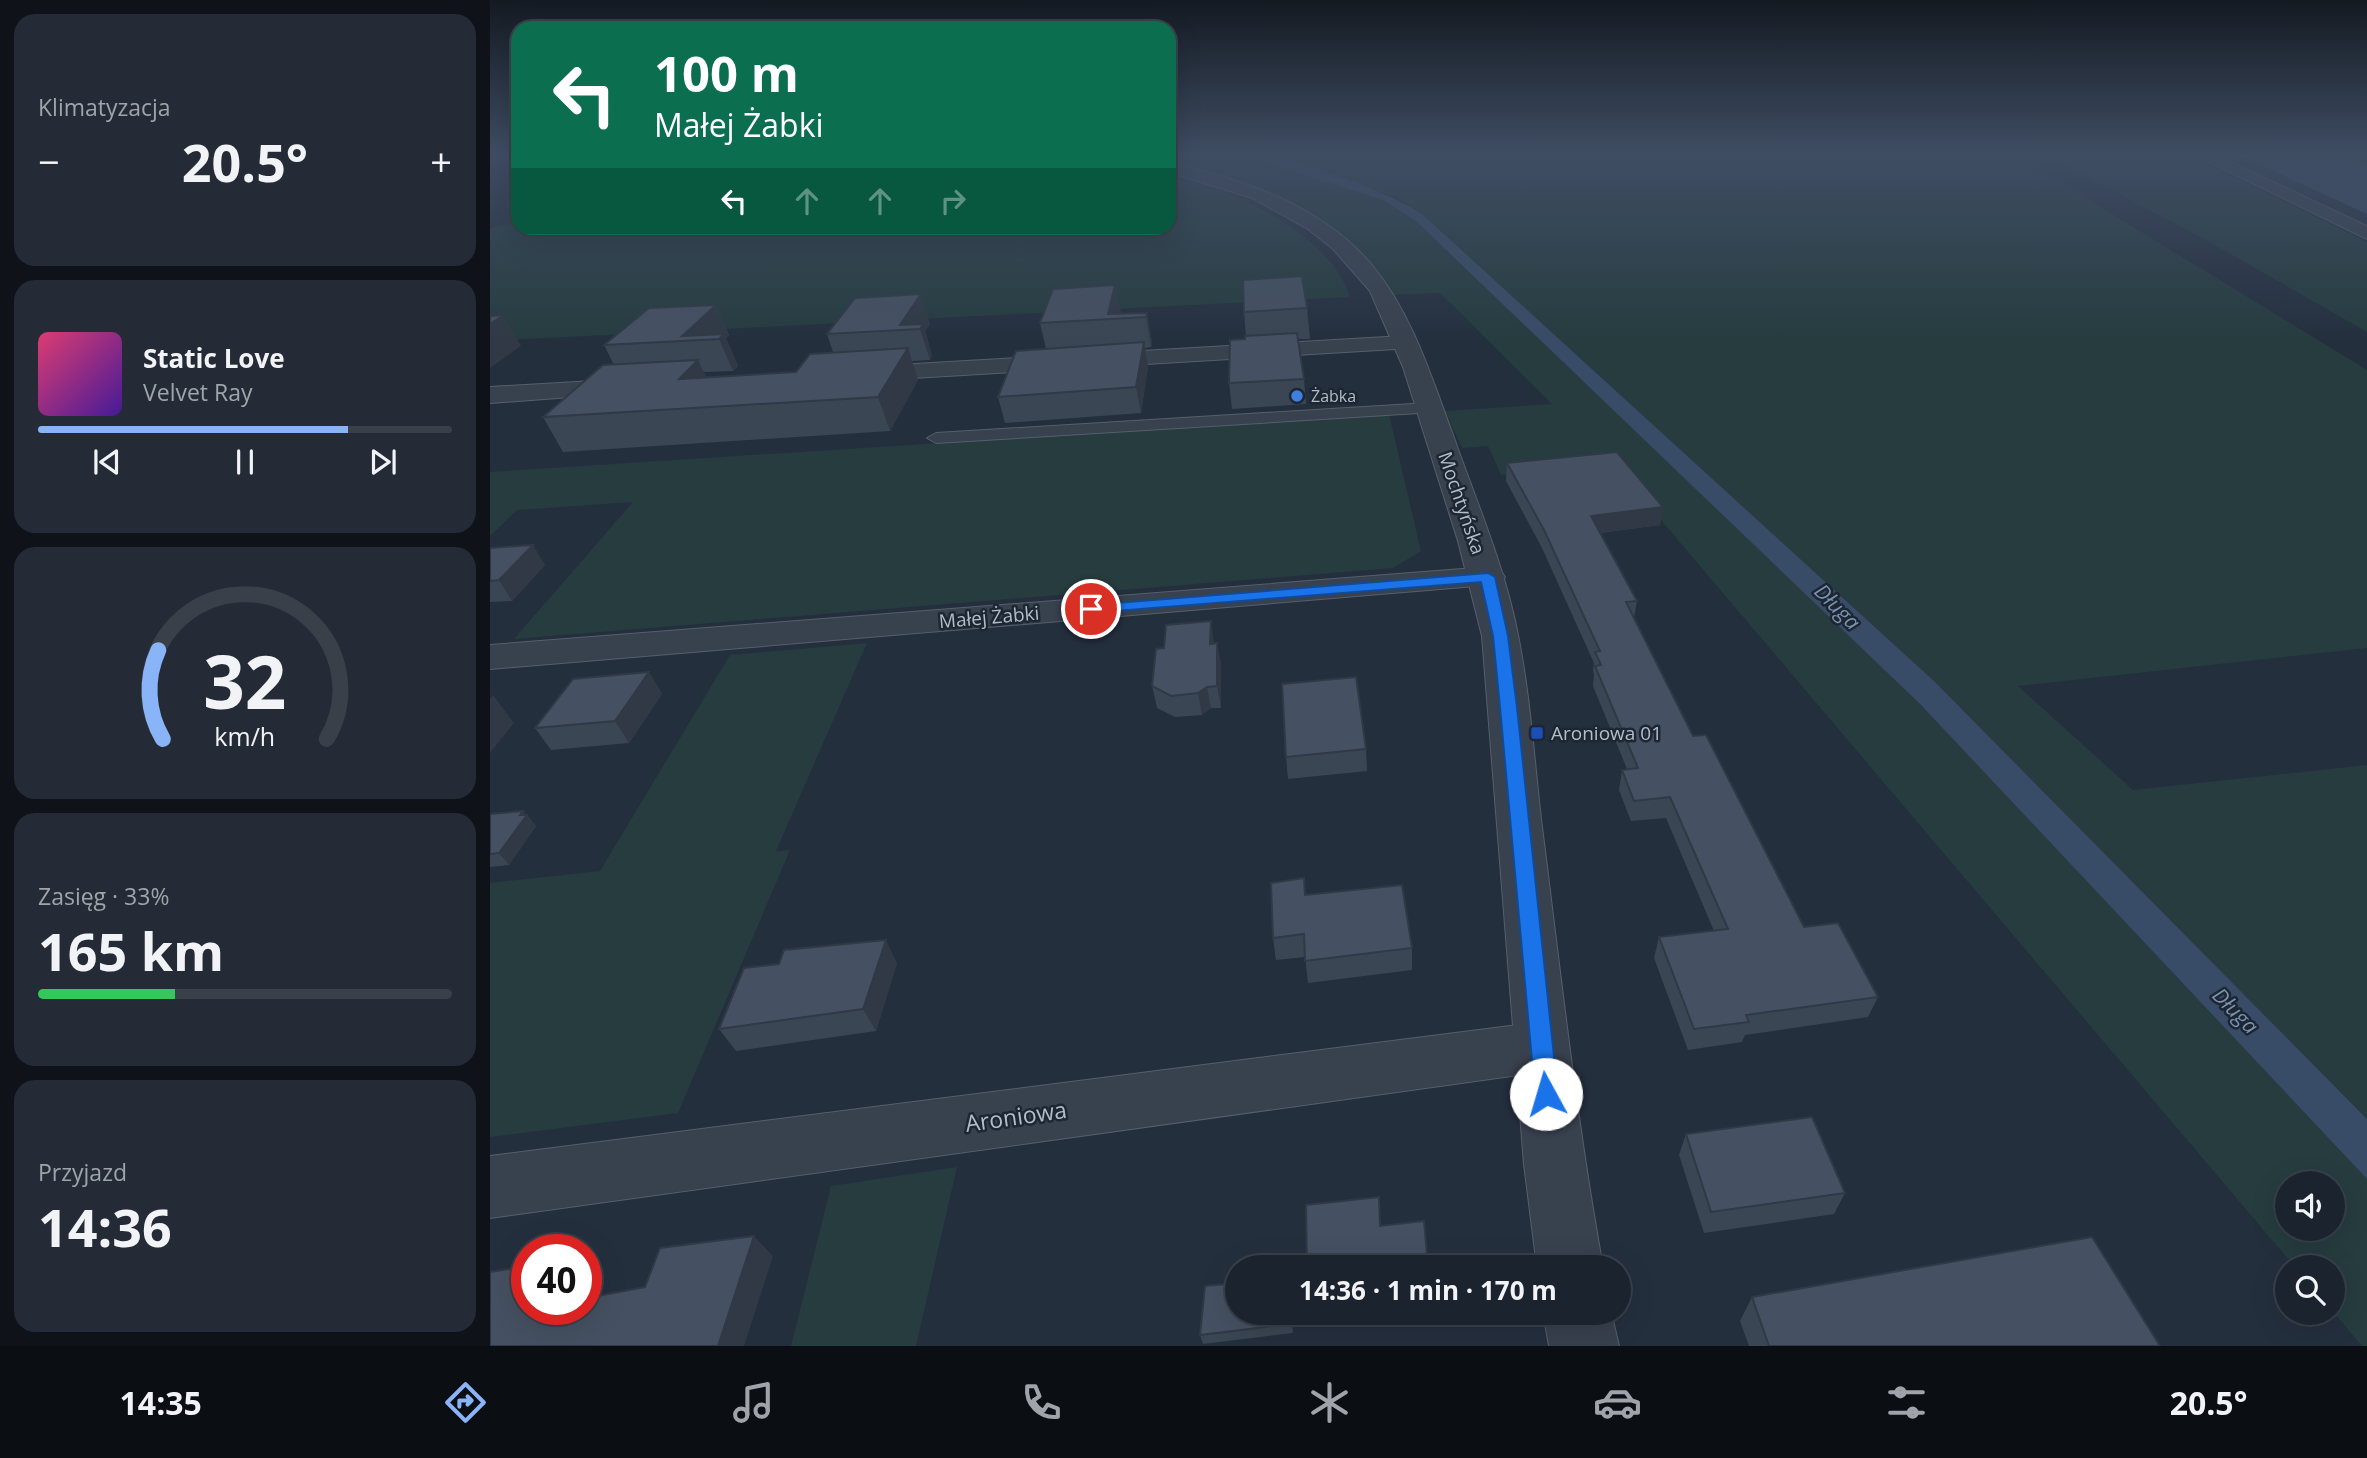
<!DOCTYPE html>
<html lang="pl">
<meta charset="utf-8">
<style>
:root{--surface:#1b232e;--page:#242b36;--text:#f1f3f6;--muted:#a0a4aa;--line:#39404a;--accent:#8ab4f8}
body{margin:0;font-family:"Open Sans",sans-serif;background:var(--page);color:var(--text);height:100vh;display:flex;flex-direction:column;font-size:26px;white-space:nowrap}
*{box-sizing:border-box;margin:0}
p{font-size:23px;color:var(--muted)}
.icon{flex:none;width:38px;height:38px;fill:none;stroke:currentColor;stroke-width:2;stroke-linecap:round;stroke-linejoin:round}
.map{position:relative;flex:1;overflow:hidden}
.panel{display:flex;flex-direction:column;gap:14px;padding:14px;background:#0f1319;width:490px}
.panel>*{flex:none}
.hud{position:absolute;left:21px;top:21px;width:665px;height:214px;border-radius:21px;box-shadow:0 7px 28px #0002,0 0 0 2px var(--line);background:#0b6e4f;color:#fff;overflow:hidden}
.tools{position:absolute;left:1785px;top:1171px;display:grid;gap:14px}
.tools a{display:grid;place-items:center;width:70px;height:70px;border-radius:50%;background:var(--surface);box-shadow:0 7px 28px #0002,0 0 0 2px var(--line);font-size:35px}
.speed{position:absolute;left:21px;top:1234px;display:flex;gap:14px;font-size:35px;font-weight:700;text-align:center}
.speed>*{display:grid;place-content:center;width:91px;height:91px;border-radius:50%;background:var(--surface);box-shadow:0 7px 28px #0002,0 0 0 2px var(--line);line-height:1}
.speed .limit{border:10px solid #d22;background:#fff;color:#111}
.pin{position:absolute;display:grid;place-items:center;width:60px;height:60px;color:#fff;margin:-30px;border:4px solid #fff;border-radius:50%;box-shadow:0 2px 7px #0007}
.me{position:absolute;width:77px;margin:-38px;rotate:354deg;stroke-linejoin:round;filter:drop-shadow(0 0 5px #0008)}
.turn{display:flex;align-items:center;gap:24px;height:147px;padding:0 28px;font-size:32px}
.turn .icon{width:91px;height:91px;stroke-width:2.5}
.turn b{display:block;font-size:49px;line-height:60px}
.lanes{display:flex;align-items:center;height:66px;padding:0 28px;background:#0003;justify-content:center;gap:35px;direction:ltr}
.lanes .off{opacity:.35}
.big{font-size:52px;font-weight:700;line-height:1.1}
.panel .widget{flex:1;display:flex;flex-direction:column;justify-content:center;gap:10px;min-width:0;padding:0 24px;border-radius:21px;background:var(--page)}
.panel .dial{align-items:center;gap:0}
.dial svg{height:182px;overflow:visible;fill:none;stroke:var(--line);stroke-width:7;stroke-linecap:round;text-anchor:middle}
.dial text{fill:var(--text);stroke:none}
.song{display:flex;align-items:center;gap:21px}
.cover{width:84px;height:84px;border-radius:10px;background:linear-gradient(135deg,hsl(340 70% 55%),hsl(260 70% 35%))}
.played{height:7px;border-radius:4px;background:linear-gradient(90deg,var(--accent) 75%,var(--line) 75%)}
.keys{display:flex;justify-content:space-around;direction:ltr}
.heat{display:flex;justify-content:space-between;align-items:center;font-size:38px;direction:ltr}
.charge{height:10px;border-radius:5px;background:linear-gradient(90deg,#34c759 33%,var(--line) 0)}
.trip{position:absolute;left:735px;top:1255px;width:406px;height:70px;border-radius:35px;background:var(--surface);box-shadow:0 7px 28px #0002,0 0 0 2px var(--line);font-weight:700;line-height:70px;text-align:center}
.tab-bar{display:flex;height:112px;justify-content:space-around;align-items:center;background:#0b0e12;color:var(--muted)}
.tab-bar .icon{width:49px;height:49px}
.tab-bar .current{color:var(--accent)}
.tab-bar b{font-size:32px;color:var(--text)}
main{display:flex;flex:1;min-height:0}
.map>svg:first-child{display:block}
.green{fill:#263c3f;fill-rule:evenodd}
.water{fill:#394c67}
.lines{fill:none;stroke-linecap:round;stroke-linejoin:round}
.service-casing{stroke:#565f6c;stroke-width:2}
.minor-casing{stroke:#565f6c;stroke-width:2}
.tertiary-casing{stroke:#565f6c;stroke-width:2}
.service{fill:#38414e;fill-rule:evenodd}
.minor{fill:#38414e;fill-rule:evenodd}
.tertiary{fill:#38414e;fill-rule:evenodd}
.wall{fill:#3b4654}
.shaded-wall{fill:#303945}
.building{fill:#455162;stroke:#303945;stroke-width:2}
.route{fill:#1a73e8;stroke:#114b97;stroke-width:2}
.shop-dot{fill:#3f7fe0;stroke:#1d2633;stroke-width:2.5}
.transit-dot{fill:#1a4fb4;stroke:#1d2633;stroke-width:2.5}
.labels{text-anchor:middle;stroke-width:5;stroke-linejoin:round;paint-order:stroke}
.far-poi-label{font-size:16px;fill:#b4bcc9;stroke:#1d2633;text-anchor:start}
.street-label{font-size:19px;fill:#b4bcc9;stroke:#1d2633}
.poi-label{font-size:19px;fill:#b4bcc9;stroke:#1d2633;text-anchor:start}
.water-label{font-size:21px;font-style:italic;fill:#7c92b1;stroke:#1d2633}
.near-street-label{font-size:23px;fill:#b4bcc9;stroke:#1d2633}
</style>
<main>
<section class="panel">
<div class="widget"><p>Klimatyzacja</p>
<div class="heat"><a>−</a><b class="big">20.5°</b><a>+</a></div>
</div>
<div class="widget">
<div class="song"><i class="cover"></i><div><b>Static Love</b><p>Velvet Ray</p></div></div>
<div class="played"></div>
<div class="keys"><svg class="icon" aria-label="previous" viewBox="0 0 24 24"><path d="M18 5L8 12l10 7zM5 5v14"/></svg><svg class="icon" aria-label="pause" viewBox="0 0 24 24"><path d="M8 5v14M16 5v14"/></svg><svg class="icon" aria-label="next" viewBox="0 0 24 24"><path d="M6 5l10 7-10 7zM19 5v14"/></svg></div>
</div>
<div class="widget dial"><svg viewBox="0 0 100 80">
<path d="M14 69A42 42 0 1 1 86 69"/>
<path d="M14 69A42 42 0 0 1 12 30" stroke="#8ab4f8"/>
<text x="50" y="56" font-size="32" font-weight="700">32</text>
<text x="50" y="72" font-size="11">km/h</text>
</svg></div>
<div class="widget"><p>Zasięg · 33%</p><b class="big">165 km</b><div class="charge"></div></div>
<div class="widget"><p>Przyjazd</p><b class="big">14:36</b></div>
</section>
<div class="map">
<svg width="1877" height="1346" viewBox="0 0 1877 1346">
<rect width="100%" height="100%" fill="#242f3e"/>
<path class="green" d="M679,153H746L893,200L926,220L1430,704L1877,1179V1346H1872L1843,1312V1267H1805L1126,467L1011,475L998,446L972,448L955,411L1062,404L950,293L902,295L788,198L735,177L679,164ZM1797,1183H1843V1228H1797Z
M766,153H1522L1877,370V648L1528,686L1643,790L1877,765V1119L1444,681L932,214L906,197Z
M1563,153H1694L1877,242V332L1716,240L1580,168Z
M679,174C739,188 840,233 860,297L0,341V228L28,222V228H679Z
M899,414L931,551L903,568L24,639L143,502L27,510L0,536V472Z
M377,643L286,851L300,850L188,1113L0,1137V883L110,871L240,655Z
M467,1167L426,1346H301L341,1186Z"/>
<path class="water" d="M746,153C792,153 893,189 932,214L1444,681L1877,1119V1179L1430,704L926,221L893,200Z
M1744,153H1848L1877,165V214Z"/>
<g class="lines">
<g class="service-casing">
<path id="service" d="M939,403L945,404L947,408L945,412L446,443L437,438L446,433Z"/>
</g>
<g class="minor-casing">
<path id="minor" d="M1701,153H1721L1877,226V239Z
M914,336L922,338L926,343L922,348L373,381L364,379L361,374L364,369L373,367Z
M138,379L147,382L151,387L147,392L0,403V387Z
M998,567L1010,570L1015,577L1010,584L0,669V645Z
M1051,1022L1071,1029L1079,1047L1071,1065L1051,1072L0,1218V1156Z"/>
</g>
<g class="tertiary-casing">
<path id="tertiary" d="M679,162C751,179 831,205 881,264C922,313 941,376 963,435C986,501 1015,567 1028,635C1040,695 1044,758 1051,819C1070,968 1086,1118 1113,1267H1047L1034,1164L992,636L968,541L913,367L880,291L843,249L818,229L762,198L679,172Z
M1053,1312H1121L1129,1346H1059Z"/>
</g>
<use href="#service" class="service"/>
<use href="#minor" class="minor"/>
<use href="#tertiary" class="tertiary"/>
</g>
<path class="wall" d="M625,285L631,314L657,313L662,343L661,347L655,348L658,366L651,413L515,423L508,397L556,349L550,323Z
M226,305L239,335L236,338L248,366L243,371L214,372L216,377L306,372L343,352L337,334L440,324L435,331L442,355L440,360L422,361L428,380L400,431L73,452L53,417L124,365L114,345Z
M817,308L820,339H808L814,379L816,404L742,409L739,383L756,336L754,312Z
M1017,463L1173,507L1170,525L1110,533L1147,601L1144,618L1203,736L1314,927L1388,997L1378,1017L1255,1035L1252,1042L1198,1050L1164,958L1169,937L1224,931L1176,818L1141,821L1129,790L1132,770L1137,769L1103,686L1104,675L1103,671L1104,663L1052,548L1016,481Z
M0,548L55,565L22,601L0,602Z
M727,643L731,665V708H721L712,715L685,717L667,708L662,686L724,644Z
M159,672L172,694L139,743L61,750L45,728Z
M876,749L877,771L798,779L796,757Z
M0,814L37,815L46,826L19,865L0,867Z
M816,895L922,948V970L818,983L815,957L786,960L783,938Z
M407,963L386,1031L246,1051L229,1029Z
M1196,1134L1355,1193L1344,1214L1214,1233L1189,1155Z
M1262,1297L1670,1346H1259L1250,1321Z
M803,1312V1333L713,1344L710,1335Z"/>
<path class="shaded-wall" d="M625,285L631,314H618Z
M431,294L440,324L435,331L442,355L440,360L430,329L410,325Z
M226,305L239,335L236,338L248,366L243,371L229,339L192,336Z
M657,313L662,343L661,347L656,317Z
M14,315L31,346L0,368V324Z
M654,342L658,366L651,413L646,387Z
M418,348L428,380L400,431L388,397Z
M208,360L223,392L189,379Z
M1173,507L1170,525L1099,534L1101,516Z
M43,545L55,565L22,601L9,580Z
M721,621L724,642V666L720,644Z
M727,643L731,665V708L727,686Z
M159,672L172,694L139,743L125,721Z
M717,687L721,708L712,715L708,693Z
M3,695L24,723L0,753V699Z
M33,811L46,826L19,865L9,853Z
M396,940L407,963L386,1031L373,1009Z
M264,1236L283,1256L254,1346H228Z
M96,1273L104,1279L96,1297Z
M801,1312H803V1333L801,1324Z"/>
<path class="building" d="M812,276L817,308L754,312L753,280Z
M625,285L618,314L657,313L656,317L550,323L563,289Z
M431,294L410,325L433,324L430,329L337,334L365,298Z
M226,305L192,336L234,334L229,339L114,345L159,308Z
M14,315L0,324V316Z
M807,333L814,379L739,383L740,340L755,339V336Z
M654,342L646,387L508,397L526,351Z
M418,348L388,397L53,417L113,365L208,360L189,379L306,372L320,354Z
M1127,452L1173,507L1101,516L1147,601L1136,602L1203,736L1216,735L1314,927L1348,923L1388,997L1256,1015L1259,1022L1204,1029L1169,937L1238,929L1180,797L1144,801L1132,770L1148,768L1105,666L1111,665L1105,652L1110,651L1054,530L1017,463Z
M43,545L9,580L0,581V548Z
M721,621L720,644L727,643V686L717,687L708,693L681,696L662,686L666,649L674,648L676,625Z
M159,672L125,721L45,728L83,679Z
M866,677L876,749L796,757L792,684Z
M33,811L30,815H37L9,853L0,854V814Z
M814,878L815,895L912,885L922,948L815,961L814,934L783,938L781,883Z
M396,940L373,1009L229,1029L254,968L289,964L294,950Z
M1322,1117L1355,1193L1221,1212L1196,1134Z
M889,1197L890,1226L934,1221L938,1267H817L816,1205Z
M264,1236L228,1346H0V1272L37,1266V1309H96V1298L155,1287L170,1248Z
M1602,1237L1670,1346H1279L1262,1297Z
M747,1283V1312H801V1324L710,1335L715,1286Z"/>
<linearGradient id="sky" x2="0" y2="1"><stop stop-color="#141a22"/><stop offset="0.45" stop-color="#3f4d63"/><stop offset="1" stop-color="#3f4d63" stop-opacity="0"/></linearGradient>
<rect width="1877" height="342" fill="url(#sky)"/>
<path class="route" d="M998,573L1005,577L1018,636L1027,707L1068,1094L1065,1101L1056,1105L1048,1101L1045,1094L1010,707L1003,636L991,582L601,613L594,609L601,605Z"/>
<circle class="shop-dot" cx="807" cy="396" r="7"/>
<rect class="transit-dot" x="1040" y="726" width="14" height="14" rx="3.5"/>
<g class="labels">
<g class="far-poi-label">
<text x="821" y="402">Żabka</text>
</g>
<g class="street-label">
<text transform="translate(972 503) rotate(71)" y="7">Mochtyńska</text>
<text transform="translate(499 617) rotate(-5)" y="7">Małej Żabki</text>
</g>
<g class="poi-label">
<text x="1061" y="740">Aroniowa 01</text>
</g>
<g class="water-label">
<text transform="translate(1347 607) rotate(45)" y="7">Długa</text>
<text transform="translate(1745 1011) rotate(45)" y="7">Długa</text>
</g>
<g class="near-street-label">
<text transform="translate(526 1117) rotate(-8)" y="8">Aroniowa</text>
</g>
</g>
</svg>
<div class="tools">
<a><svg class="icon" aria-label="sound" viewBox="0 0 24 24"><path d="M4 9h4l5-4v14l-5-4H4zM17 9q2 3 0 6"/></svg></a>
<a><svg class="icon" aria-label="search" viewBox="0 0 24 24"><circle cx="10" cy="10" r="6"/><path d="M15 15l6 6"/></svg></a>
</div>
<div class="speed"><div class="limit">40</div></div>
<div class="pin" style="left:601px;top:609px;background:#d93025"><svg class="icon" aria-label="arrive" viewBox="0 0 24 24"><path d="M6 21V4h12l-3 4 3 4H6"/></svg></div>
<svg class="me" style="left:1056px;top:1094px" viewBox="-20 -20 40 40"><circle r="19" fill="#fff"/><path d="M0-13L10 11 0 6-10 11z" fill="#1a73e8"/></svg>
<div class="trip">14:36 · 1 min · 170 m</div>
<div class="hud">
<div class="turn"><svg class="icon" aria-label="left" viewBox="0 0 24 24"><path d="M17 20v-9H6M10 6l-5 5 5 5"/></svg><div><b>100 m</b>Małej Żabki</div></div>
<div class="lanes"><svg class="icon" aria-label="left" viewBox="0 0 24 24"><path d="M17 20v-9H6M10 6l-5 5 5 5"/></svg><svg class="icon off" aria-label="ahead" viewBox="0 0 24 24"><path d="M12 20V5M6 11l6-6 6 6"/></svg><svg class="icon off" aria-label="ahead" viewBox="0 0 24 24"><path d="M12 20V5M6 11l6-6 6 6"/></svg><svg class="icon off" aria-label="right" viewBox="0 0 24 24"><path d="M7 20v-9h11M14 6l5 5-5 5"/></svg></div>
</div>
</div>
</main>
<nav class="tab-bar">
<b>14:35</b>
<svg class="icon current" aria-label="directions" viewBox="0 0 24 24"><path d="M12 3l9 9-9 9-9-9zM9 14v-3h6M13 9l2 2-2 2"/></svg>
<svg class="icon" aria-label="music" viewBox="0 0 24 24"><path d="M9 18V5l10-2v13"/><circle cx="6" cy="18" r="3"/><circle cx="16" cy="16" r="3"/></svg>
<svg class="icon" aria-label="phone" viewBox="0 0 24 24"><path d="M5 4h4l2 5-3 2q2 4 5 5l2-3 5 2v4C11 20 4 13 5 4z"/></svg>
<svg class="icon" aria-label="climate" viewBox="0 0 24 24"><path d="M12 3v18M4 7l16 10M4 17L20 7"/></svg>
<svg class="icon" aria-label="car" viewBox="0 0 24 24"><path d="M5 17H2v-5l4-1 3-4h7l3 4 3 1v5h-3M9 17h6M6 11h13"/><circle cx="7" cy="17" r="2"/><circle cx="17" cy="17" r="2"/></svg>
<svg class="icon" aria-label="filters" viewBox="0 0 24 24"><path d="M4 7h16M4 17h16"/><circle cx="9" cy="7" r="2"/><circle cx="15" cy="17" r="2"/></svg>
<b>20.5°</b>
</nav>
